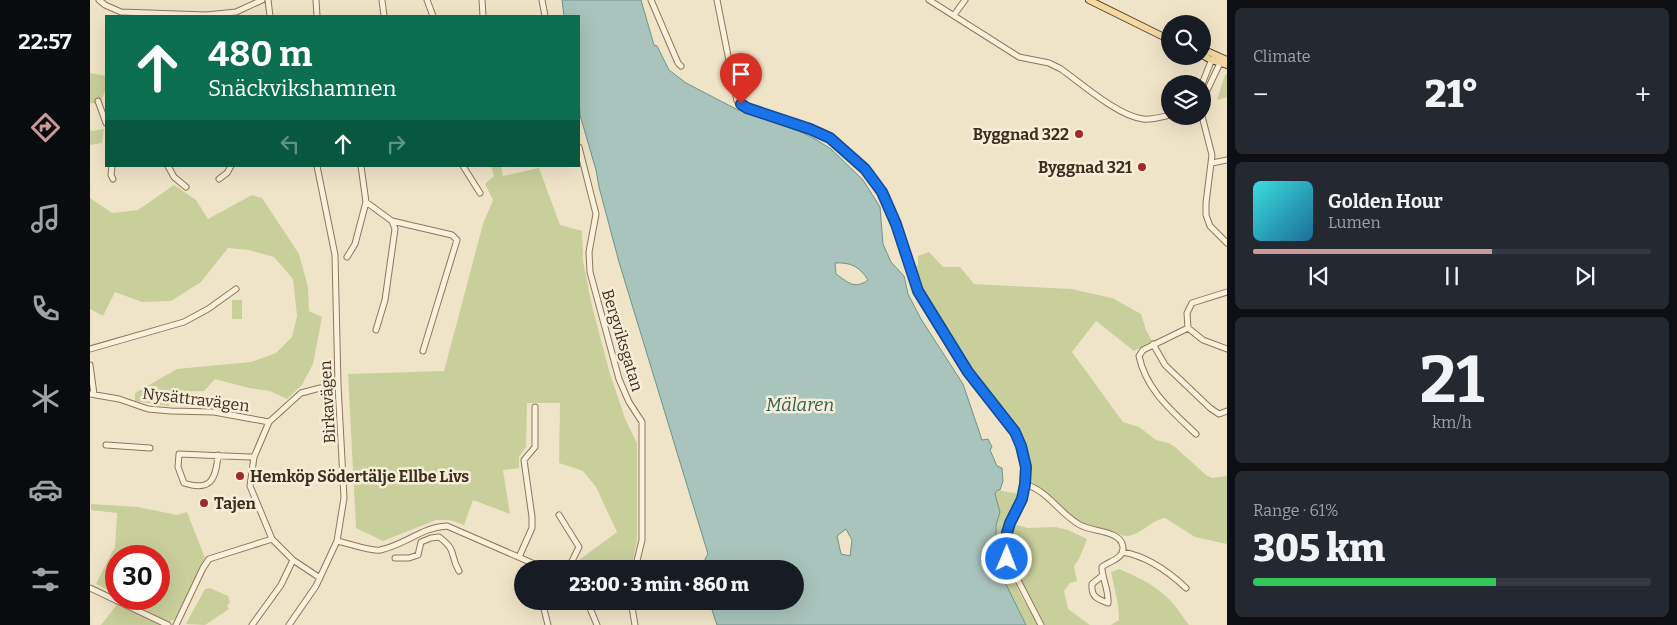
<!DOCTYPE html>
<meta charset="utf-8">
<style>
:root{--surface:#171b24;--page:#242831;--text:#f1f3f6;--muted:#9ea1a6;--line:#363941;--accent:#cc999b}
body{margin:0;font-family:Bitter,serif;background:var(--page);color:var(--text);height:100vh;display:flex;flex-direction:column;font-size:19px;white-space:nowrap}
*{box-sizing:border-box;margin:0}
p{font-size:16px;color:var(--muted)}
.icon{flex:none;width:28px;height:28px;fill:none;stroke:currentColor;stroke-width:2;stroke-linecap:round;stroke-linejoin:round}
.map{position:relative;flex:1;overflow:hidden}
.drawer{display:flex;flex-direction:column;gap:8px;padding:8px;background:#0d0f14;width:450px}
.drawer>*{flex:none}
.hud{position:absolute;left:15px;top:15px;width:475px;height:152px;border-radius:0px;box-shadow:0 5px 20px #0002;background:#0b6e4f;color:#fff;overflow:hidden}
.buttons{position:absolute;left:1071px;top:15px;display:grid;gap:10px}
.buttons a{display:grid;place-items:center;width:50px;height:50px;border-radius:50%;background:var(--surface);box-shadow:0 5px 20px #0002;font-size:25px}
.speed{position:absolute;left:15px;top:545px;display:flex;gap:10px;font-size:25px;font-weight:700;text-align:center}
.speed>*{display:grid;place-content:center;width:65px;height:65px;border-radius:50%;background:var(--surface);box-shadow:0 5px 20px #0002;line-height:1}
.speed .limit{border:8px solid #d22;background:#fff;color:#111}
.pin{position:absolute;display:grid;place-items:center;width:42px;height:42px;color:#fff;margin:-51px -21px;border-radius:50% 50% 50% 0;rotate:-45deg;box-shadow:0 0 5px #0007}
.pin .icon{rotate:45deg}
.me{position:absolute;width:55px;margin:-28px;rotate:1deg;stroke-linejoin:round;filter:drop-shadow(0 0 4px #0008)}
.turn{display:flex;align-items:center;gap:18px;height:105px;padding:0 20px;font-size:22px}
.turn .icon{width:65px;height:65px;stroke-width:2.5}
.turn b{display:block;font-size:35px;line-height:42px}
.lanes{display:flex;align-items:center;height:48px;padding:0 20px;background:#0003;justify-content:center;gap:25px;direction:ltr}
.lanes .off{opacity:.35}
.big{font-size:38px;font-weight:800;line-height:1.1}
.drawer .tile{flex:1;display:flex;flex-direction:column;justify-content:center;gap:8px;min-width:0;padding:0 18px;border-radius:8px;background:var(--page)}
.drawer .dial{align-items:center;gap:0}
.dial b{font-size:65px;line-height:1}
.song{display:flex;align-items:center;gap:15px}
.cover{width:60px;height:60px;border-radius:8px;background:linear-gradient(135deg,hsl(180 70% 55%),hsl(200 70% 35%))}
.played{height:5px;border-radius:2px;background:linear-gradient(90deg,var(--accent) 60%,var(--line) 60%)}
.keys{display:flex;justify-content:space-around;direction:ltr}
.heat{display:flex;justify-content:space-between;align-items:center;font-size:28px;direction:ltr}
.charge{height:8px;border-radius:4px;background:linear-gradient(90deg,#34c759 61%,var(--line) 0)}
.trip{position:absolute;left:424px;top:560px;width:290px;height:50px;border-radius:25px;background:var(--surface);box-shadow:0 5px 20px #0002;font-weight:800;line-height:50px;text-align:center}
main{display:flex;flex:1;min-height:0}
.dock{display:flex;flex-direction:column;width:90px;justify-content:space-around;align-items:center;background:#090b0e;color:var(--muted)}
.dock .icon{width:35px;height:35px}
.dock .active{color:var(--accent)}
.dock b{font-size:22px;color:var(--text)}
.map>svg:first-child{display:block}
.green{fill:#c9cf9b}
.water{fill:#a9c4bc;stroke:#6f938a;fill-rule:evenodd}
.lines{fill:none;stroke-linecap:round;stroke-linejoin:round}
.minor-casing{stroke:#8d765c;stroke-width:7}
.major-casing{stroke:#5b4430;stroke-width:8}
.minor{stroke:#faf1dc;stroke-width:5}
.major{stroke:#f3d9a0;stroke-width:6}
.route-casing{stroke:#114b97;stroke-width:12}
.route{stroke:#1a73e8;stroke-width:9}
.poi-dot{fill:#9e2a2b;stroke:#f7eed8;stroke-width:2}
.labels{text-anchor:middle;stroke-width:5;stroke-linejoin:round;paint-order:stroke}
.poi-label{font-size:16px;font-weight:bold;fill:#3d2e20;stroke:#f7eed8;text-anchor:end}
.street-label{font-size:16px;fill:#3d2e20;stroke:#f7eed8}
.water-label{font-size:18px;font-style:italic;fill:#2f5d5a;stroke:#f7eed8}
</style>
<main>
<nav class="dock">
<b>22:57</b>
<svg class="icon active" aria-label="directions" viewBox="0 0 24 24"><path d="M12 3l9 9-9 9-9-9zM9 14v-3h6M13 9l2 2-2 2"/></svg>
<svg class="icon" aria-label="music" viewBox="0 0 24 24"><path d="M9 18V5l10-2v13"/><circle cx="6" cy="18" r="3"/><circle cx="16" cy="16" r="3"/></svg>
<svg class="icon" aria-label="phone" viewBox="0 0 24 24"><path d="M5 4h4l2 5-3 2q2 4 5 5l2-3 5 2v4C11 20 4 13 5 4z"/></svg>
<svg class="icon" aria-label="climate" viewBox="0 0 24 24"><path d="M12 3v18M4 7l16 10M4 17L20 7"/></svg>
<svg class="icon" aria-label="car" viewBox="0 0 24 24"><path d="M5 17H2v-5l4-1 3-4h7l3 4 3 1v5h-3M9 17h6M6 11h13"/><circle cx="7" cy="17" r="2"/><circle cx="17" cy="17" r="2"/></svg>
<svg class="icon" aria-label="filters" viewBox="0 0 24 24"><path d="M4 7h16M4 17h16"/><circle cx="9" cy="7" r="2"/><circle cx="15" cy="17" r="2"/></svg>
</nav>
<div class="map">
<svg width="1137" height="625" viewBox="0 0 1137 625">
<rect width="100%" height="100%" fill="#f0e4c8"/>
<path class="green" d="M0,73L16,76V88L10,104L0,103Z
M1137,74V97L1127,100L1135,75Z
M0,129L2,131L14,129L12,143L0,145Z
M401,166H411L413,176L449,168L470,225L492,231L493,261L502,306L520,374L536,421L547,443V541L541,569H487L489,560L527,532L506,487L493,471L469,463L470,403H437L436,447L429,457V468L413,470L420,514L383,500L374,525L360,520H346L293,541L266,528L258,374L354,371L393,224L403,200L395,184L404,176Z
M84,185L106,200L118,219L162,195L172,198L209,254L218,287L219,311L232,317L223,364L212,385L197,399L180,391L159,388L125,379L114,391L79,392V406L45,401V393L87,369L161,362L186,353L202,337L207,316L203,279L184,257L159,250L138,248L111,282L81,301L52,302L25,292L13,316L0,309V198L22,213L48,210Z
M839,252L853,267H870L884,284L981,289L1022,298L1051,314L1056,330L1062,341L1044,351L1006,321L982,352L1033,422L1049,427L1066,440L1079,443L1085,447L1116,475L1122,478L1137,476V544L1105,537L1075,518C1061,520 1051,535 1037,536C1031,536 1028,533 1022,531C1010,527 997,527 986,519C969,507 957,490 938,481L939,465L935,445L928,430L884,378L839,306L831,291L824,268L828,265V256Z
M142,300H152V319H142Z
M907,490L929,494C926,504 920,513 917,523C906,560 931,594 948,625H936L906,564V525L910,512L905,494Z
M1,504L48,507L87,515L97,512L115,558L85,619L79,622L35,599H69V556H26V594L6,584L25,546L27,513L1,510Z
M920,523L938,528L965,527L978,530L997,539L989,559L984,566L987,581L980,583L974,591L978,609L1000,625H951L924,574L916,548Z
M1029,569C1049,577 1071,588 1085,606C1090,612 1094,619 1099,625H1021L1029,620L1028,605L1021,572Z
M120,588L138,596L140,603L137,605L139,609L115,625L96,624L115,589Z
M28,603L71,625H11Z"/>
<path class="water" d="M472,0H551L564,45L567,46L579,70L596,83L648,110L709,131L725,139L741,149L773,180L790,207L793,244L801,262L814,276L818,294L831,319L873,384L892,440L898,439L902,447L900,450L907,466L912,468L913,481L910,490H907L905,494L910,512L906,525V564L936,625H627L619,601H705V569H617L615,559L618,554L529,262L509,187L506,170L490,115L489,98V16H474ZM745,263C761,262 770,267 778,280C764,290 758,282 746,274ZM756,529L762,540L760,556L751,554L747,536Z"/>
<g class="lines">
<g class="minor-casing">
<path id="minor" d="M9,0L15,5L31,12L116,15L146,12L172,0
M178,0L180,16
M226,0L227,16
M292,0L294,16
M337,0L343,16
M392,0L393,16
M452,0L455,16
M561,0L588,63L591,66
M627,0L647,101L657,108L720,129L740,138L775,169L791,191L805,224L828,291L877,372L925,432L931,446L936,467L935,484L932,499L920,523L917,533V559L951,625
M839,0L929,57L959,63L971,69C992,84 1028,116 1053,119C1062,120 1071,117 1080,115
M864,15L875,0
M1112,84L1122,59
M8,101L16,123
M1112,101L1131,61
M1112,116L1122,155L1116,203V215L1120,226L1137,243
M489,147L506,214L499,252L500,272L529,379L539,402L552,422V540L545,569
M1122,163L1137,160
M22,166L21,175L23,179
M78,166L84,177L96,187
M271,166L276,202L302,221L362,235L367,240L333,351
M373,166L390,193
M129,179L137,173L141,166
M257,257L265,244L276,202
M1098,328L1113,340L1137,349
M286,330L295,300L305,229L302,221
M1063,344L1075,365L1120,408L1129,414L1137,411
M0,349L94,322L118,309L146,289
M0,365L4,394
M0,394L29,399L58,409L81,411L124,412L179,422
M1106,434C1082,411 1056,390 1049,356L1053,350L1098,328L1097,313L1102,303L1137,292
M16,445L60,448
M128,455C126,479 121,492 94,483L88,467L89,454L159,457H164
M935,484C958,491 970,514 990,525C1002,532 1031,530 1033,547C1034,559 1019,561 1012,567C1011,576 1019,589 1018,603C1007,599 1001,597 1002,584L1013,575
M469,515L489,547L478,569
M247,541C258,543 281,552 290,550C315,545 332,527 357,526L456,569
M1032,552C1057,556 1078,571 1096,588
M429,557L442,528V517L434,460L445,447V407
M305,558H319L328,555L331,542L341,538L349,537C368,551 359,554 369,571
M230,578L203,560L182,539L160,486L164,457L179,422L211,393L230,388L248,387
M0,588L78,625
M452,601L458,625
M497,601L507,625
M541,601L545,625
M86,625L113,568L119,559L182,539
M162,625L191,585L203,560
M199,625L226,586L247,541L254,498L248,385L245,255L227,166"/>
</g>
<g class="major-casing">
<path id="major" d="M999,0L1080,40
M1112,49L1137,60
M1112,55L1121,60L1137,65"/>
</g>
<use href="#minor" class="minor"/>
<use href="#major" class="major"/>
</g>
<g class="lines">
<g class="route-casing">
<path id="route" d="M651,104L657,108L720,129L740,138L775,169L792,192L806,224L828,291L878,372L925,432L931,446L936,467L935,484L932,499L920,523L917,533V559"/>
</g>
<use href="#route" class="route"/>
</g>
<g class="poi-dot">
<circle cx="989" cy="134" r="5"/>
<circle cx="1052" cy="167" r="5"/>
<circle cx="150" cy="476" r="5"/>
<circle cx="114" cy="503" r="5"/>
</g>
<g class="labels">
<g class="poi-label">
<text x="979" y="140">Byggnad 322</text>
<text x="1042" y="173">Byggnad 321</text>
<text x="160" y="482" text-anchor="start">Hemköp Södertälje Ellbe Livs</text>
<text x="124" y="509" text-anchor="start">Tajen</text>
</g>
<g class="street-label">
<text transform="translate(533 340) rotate(73)" y="6">Bergviksgatan</text>
<text transform="translate(106 399) rotate(7)" y="6">Nysättravägen</text>
<text transform="translate(237 402) rotate(-93)" y="6">Birkavägen</text>
</g>
<g class="water-label">
<text x="710" y="411">Mälaren</text>
</g>
</g>
</svg>
<div class="buttons">
<a><svg class="icon" aria-label="search" viewBox="0 0 24 24"><circle cx="10" cy="10" r="6"/><path d="M15 15l6 6"/></svg></a>
<a><svg class="icon" aria-label="layers" viewBox="0 0 24 24"><path d="M12 4l9 5-9 5-9-5zM3 14l9 5 9-5"/></svg></a>
</div>
<div class="speed"><div class="limit">30</div></div>
<div class="pin" style="left:651px;top:104px;background:#d93025"><svg class="icon" aria-label="arrive" viewBox="0 0 24 24"><path d="M6 21V4h12l-3 4 3 4H6"/></svg></div>
<svg class="me" style="left:917px;top:559px" viewBox="-20 -20 40 40"><circle r="17" fill="#1a73e8" stroke="#fff" stroke-width="3"/><path d="M0-11L8 9 0 5-8 9z" fill="#fff"/></svg>
<div class="trip">23:00 · 3 min · 860 m</div>
<div class="hud">
<div class="turn"><svg class="icon" aria-label="ahead" viewBox="0 0 24 24"><path d="M12 20V5M6 11l6-6 6 6"/></svg><div><b>480 m</b>Snäckvikshamnen</div></div>
<div class="lanes"><svg class="icon off" aria-label="left" viewBox="0 0 24 24"><path d="M17 20v-9H6M10 6l-5 5 5 5"/></svg><svg class="icon" aria-label="ahead" viewBox="0 0 24 24"><path d="M12 20V5M6 11l6-6 6 6"/></svg><svg class="icon off" aria-label="right" viewBox="0 0 24 24"><path d="M7 20v-9h11M14 6l5 5-5 5"/></svg></div>
</div>
</div>
<section class="drawer">
<div class="tile"><p>Climate</p>
<div class="heat"><a>−</a><b class="big">21°</b><a>+</a></div>
</div>
<div class="tile">
<div class="song"><i class="cover"></i><div><b>Golden Hour</b><p>Lumen</p></div></div>
<div class="played"></div>
<div class="keys"><svg class="icon" aria-label="previous" viewBox="0 0 24 24"><path d="M18 5L8 12l10 7zM5 5v14"/></svg><svg class="icon" aria-label="pause" viewBox="0 0 24 24"><path d="M8 5v14M16 5v14"/></svg><svg class="icon" aria-label="next" viewBox="0 0 24 24"><path d="M6 5l10 7-10 7zM19 5v14"/></svg></div>
</div>
<div class="tile dial"><b>21</b><p>km/h</p></div>
<div class="tile"><p>Range · 61%</p><b class="big">305 km</b><div class="charge"></div></div>
</section>
</main>
